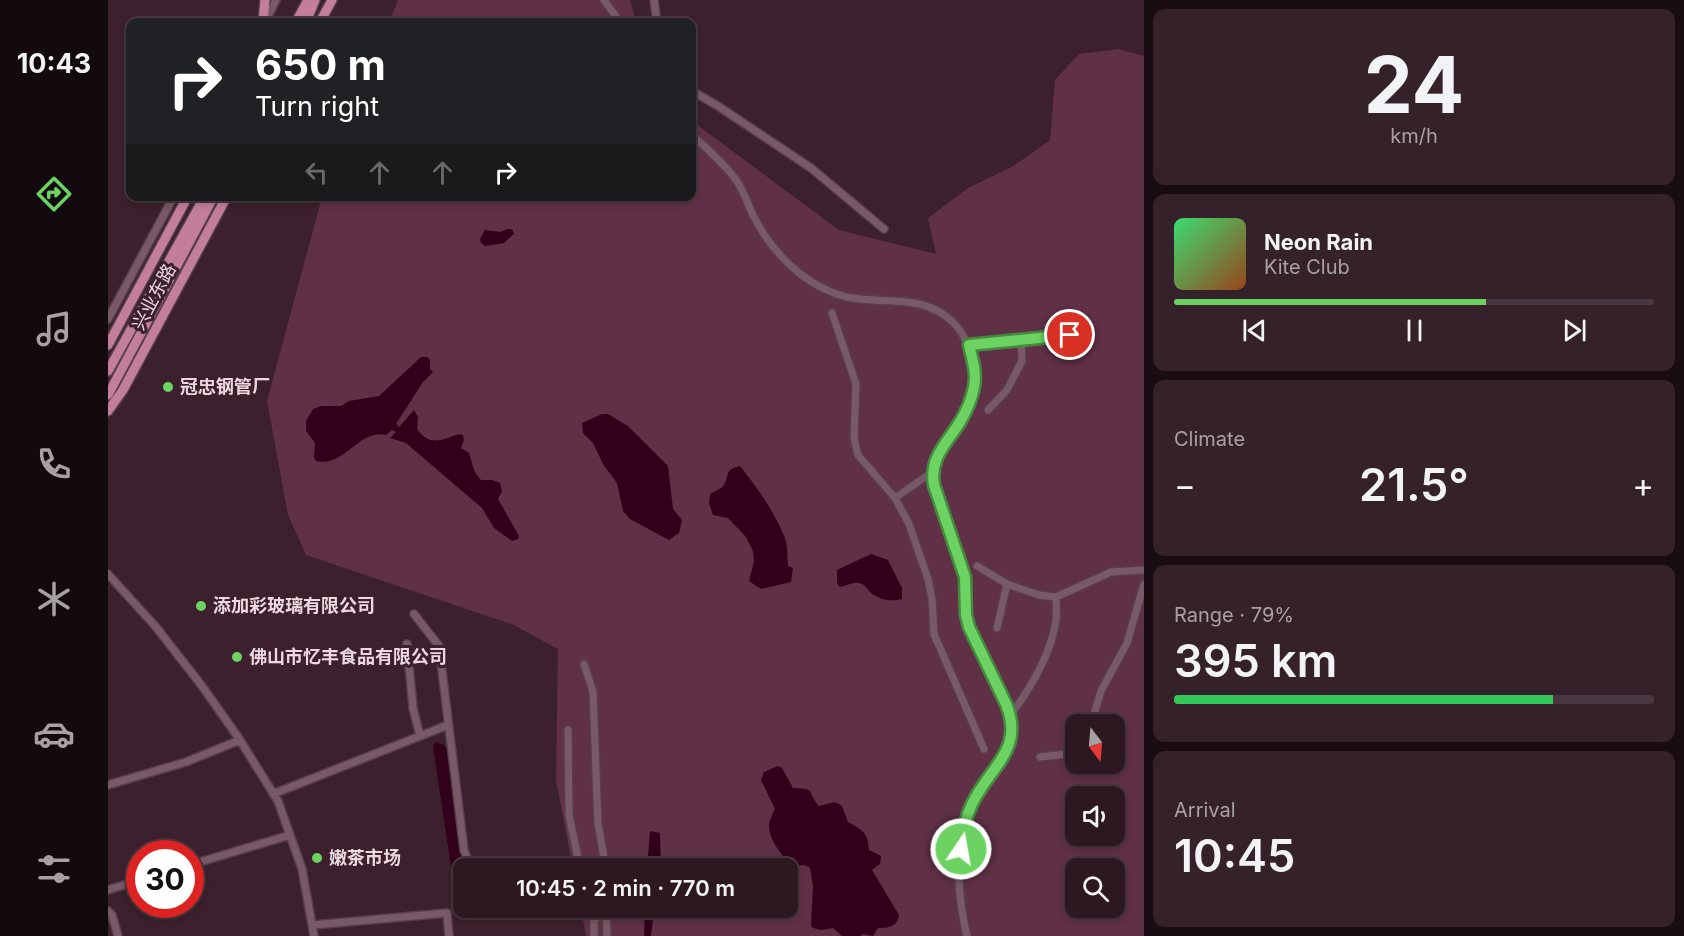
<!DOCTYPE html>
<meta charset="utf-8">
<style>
:root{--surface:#2d1822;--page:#35212a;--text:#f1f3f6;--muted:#a7a0a5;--line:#483740;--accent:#6cd362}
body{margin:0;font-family:Inter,"Noto Sans SC",sans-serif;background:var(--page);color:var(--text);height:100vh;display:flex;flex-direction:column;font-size:22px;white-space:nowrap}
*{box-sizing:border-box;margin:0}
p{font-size:20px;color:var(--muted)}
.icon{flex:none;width:33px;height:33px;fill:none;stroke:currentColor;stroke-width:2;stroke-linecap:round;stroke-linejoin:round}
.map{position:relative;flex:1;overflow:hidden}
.details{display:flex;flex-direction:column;gap:9px;padding:9px;background:#190d13;width:540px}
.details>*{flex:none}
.banner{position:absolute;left:18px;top:18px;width:570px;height:183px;border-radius:12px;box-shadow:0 3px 9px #0003,0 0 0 2px var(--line);background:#202124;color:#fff;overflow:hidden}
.needle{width:39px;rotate:164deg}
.fabs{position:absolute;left:957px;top:714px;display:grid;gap:12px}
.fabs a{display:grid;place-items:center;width:60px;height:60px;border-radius:12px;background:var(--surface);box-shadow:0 3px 9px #0003,0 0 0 2px var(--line);font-size:30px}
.speed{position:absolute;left:18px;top:840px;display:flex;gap:12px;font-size:30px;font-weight:700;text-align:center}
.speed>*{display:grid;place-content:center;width:78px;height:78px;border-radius:50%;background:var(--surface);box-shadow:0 3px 9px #0003,0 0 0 2px var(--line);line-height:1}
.speed .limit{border:9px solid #d22;background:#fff;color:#111}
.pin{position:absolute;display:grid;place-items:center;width:51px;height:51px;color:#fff;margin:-26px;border:3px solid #fff;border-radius:50%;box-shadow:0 2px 6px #0007}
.me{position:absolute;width:66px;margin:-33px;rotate:12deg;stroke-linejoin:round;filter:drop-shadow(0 0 4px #0008)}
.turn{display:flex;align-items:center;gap:21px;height:126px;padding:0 30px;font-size:27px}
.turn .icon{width:78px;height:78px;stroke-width:2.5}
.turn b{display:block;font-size:42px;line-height:51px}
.lanes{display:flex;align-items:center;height:57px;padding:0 30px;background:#0003;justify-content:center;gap:30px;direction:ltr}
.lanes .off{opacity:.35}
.big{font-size:45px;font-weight:600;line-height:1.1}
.details .card{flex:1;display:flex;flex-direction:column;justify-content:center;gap:9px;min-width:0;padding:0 21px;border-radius:12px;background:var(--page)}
.details .dial{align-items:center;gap:0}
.dial b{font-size:78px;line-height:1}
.song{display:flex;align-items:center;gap:18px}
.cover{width:72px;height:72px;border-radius:9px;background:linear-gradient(135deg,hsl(140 70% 55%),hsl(20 70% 35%))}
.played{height:6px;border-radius:3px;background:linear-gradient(90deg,var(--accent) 65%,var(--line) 65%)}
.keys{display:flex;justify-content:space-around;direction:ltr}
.heat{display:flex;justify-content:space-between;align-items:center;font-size:33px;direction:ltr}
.charge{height:9px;border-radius:4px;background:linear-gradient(90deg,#34c759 79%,var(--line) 0)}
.trip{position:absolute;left:345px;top:858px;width:345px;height:60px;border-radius:12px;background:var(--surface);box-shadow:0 3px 9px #0003,0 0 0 2px var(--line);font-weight:600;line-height:60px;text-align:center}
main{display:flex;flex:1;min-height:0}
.dock{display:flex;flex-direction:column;width:108px;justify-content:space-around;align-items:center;background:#120a0e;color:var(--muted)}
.dock .icon{width:42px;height:42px}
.dock .current{color:var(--accent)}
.dock b{font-size:27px;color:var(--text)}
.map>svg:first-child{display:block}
.green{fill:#603046;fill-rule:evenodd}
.water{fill:#31001b}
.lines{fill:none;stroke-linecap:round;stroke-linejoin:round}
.minor-casing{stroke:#563f4a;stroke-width:10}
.major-casing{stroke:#563f4a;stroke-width:12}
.minor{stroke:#795967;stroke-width:7}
.major{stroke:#c37e9c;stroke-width:9}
.route-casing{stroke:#468940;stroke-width:15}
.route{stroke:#6cd362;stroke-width:10}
.poi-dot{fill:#6cd362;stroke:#3c202d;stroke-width:2}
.labels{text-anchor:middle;stroke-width:6;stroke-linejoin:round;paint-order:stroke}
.street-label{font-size:18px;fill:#ebd8e0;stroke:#3c202d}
.poi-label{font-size:18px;font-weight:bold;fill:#ebd8e0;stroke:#3c202d;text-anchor:start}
</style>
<main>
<nav class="dock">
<b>10:43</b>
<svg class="icon current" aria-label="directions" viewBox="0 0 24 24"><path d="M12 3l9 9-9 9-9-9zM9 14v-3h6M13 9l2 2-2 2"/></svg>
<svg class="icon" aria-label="music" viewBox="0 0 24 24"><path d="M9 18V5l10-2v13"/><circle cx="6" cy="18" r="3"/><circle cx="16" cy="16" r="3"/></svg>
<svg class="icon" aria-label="phone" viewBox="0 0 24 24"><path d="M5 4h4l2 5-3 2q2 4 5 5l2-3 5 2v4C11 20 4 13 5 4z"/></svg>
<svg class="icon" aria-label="climate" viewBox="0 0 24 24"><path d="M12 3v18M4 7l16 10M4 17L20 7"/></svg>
<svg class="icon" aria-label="car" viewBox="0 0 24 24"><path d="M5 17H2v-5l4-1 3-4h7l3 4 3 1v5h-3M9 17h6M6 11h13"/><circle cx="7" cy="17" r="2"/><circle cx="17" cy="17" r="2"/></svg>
<svg class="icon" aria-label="filters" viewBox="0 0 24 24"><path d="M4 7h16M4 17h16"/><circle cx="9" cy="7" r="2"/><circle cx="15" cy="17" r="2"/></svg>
</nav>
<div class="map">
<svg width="1036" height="936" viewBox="0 0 1036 936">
<rect width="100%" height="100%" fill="#3c202d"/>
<path class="green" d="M290,0H522L528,22H281Z
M1011,49L1036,56V936H478L473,908H680V868H465L448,780L450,649L406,625L198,555L180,515L159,401L214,197L584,196V121L731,230L828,254L820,218L860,188L907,165L942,140L947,80L971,54ZM968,724H1006V764H968ZM968,796H1006V836H968ZM968,868H1006V908H968Z"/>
<path class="water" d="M399,229H404L406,234L396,243L377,246L373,243L372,239L377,230L392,232Z
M313,357H319L322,360V369L325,372L315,382L288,424L291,427L306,410L310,417L309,429C322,447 333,440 351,434L355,435L356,440L353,448L361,453C365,464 364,471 373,480H384L392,483L394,491L390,499L411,536L410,539L404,541L386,528L374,508L298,443L282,438L288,432L284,430L278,435C250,429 237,468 208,461L206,458L207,443L198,431V421L205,409L213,406H233L241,401L271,396Z
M494,414H500L520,426L560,466L565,509L574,520L571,533L561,540L522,519L515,511L509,483L495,464L485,443L475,433L474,423Z
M632,466C650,489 666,511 677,538C680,546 679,558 680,566L685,568L683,582L653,589L641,581L646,561L645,551L638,537L620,518L605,515L601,503L602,494C607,491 613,489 616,485C622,474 616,470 632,466Z
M763,554L780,560L794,588V599C783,602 771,600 762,592C758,588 757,584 751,583C745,582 738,586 732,587L729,584V570Z
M328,742L336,745L341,753L353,855L358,868H356L355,884L348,882L343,867L325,746Z
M670,766L674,768L685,788C710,789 697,790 711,806L727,802L734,806L740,822C756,831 760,833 761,850L773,856L772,864L764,870L791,915C790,927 780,928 770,928L765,936L755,934L753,936H734L725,928L713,930L705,928L703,926L705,886L702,868L697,865L686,866C675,858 660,839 661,824C662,819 665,813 667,809L653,780L656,772Z
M542,831L552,833L553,868H539Z
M537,908H555L556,910L545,919L543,936H536Z"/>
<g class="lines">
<g class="minor-casing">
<path id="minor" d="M496,0L512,22
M546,0L549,22
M157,22L168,0
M584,91L610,106L703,168L776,229
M584,135C599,149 616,163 628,180C636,191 640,205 646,217C657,239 673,258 691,273C706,285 726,295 744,298C762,301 781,300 799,302C836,306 859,328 865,364C869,384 862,403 853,420C839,443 820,455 826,485L857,577L861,627L898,703C913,741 897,754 877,783C866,798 859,816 854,834C847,863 852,907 859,936
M724,313L748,384L746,438L750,455L787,498L801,524L820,579L824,599L826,634L876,749
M0,319L66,196
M861,345L962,335
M880,410L899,390L914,361L913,339
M787,498L823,473
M869,566L899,584L931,595L948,597L1003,572L1036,570
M0,574L48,627L94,686L130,737L170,801L194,869L206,936
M306,614L331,646L356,850L363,868
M889,628L899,584
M299,644L305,708L312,736
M476,664L485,692L490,824L498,868
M903,714C922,690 944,652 948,620C949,613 948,604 948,597
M983,724L993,691L1019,643L1036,584
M460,730L461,815L472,868
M932,757L968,753
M0,785L78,762L132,740
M165,794L340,725
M82,865L182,835
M0,890L32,880
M483,908L486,918L497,916
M498,908L499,936
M0,911L4,915L10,936
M486,918V936
M205,925L339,913L341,936"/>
</g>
<g class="major-casing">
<path id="major" d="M155,22L157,0
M188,22L200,0
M198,22L207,0
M212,22L224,0
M0,345L80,196
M0,371L97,196
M0,395L106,196
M0,411L15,390L119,196"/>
</g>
<use href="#minor" class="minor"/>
<use href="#major" class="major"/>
</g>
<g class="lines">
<g class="route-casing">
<path id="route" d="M853,849C854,834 858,817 864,804C882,766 917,750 898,704L861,627L858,615L857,577L826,485C821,458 839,443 852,422C858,412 864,398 866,387C869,373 864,358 861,345L962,335"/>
</g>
<use href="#route" class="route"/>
</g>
<g class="poi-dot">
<circle cx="60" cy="387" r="6"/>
<circle cx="93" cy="606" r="6"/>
<circle cx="129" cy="657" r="6"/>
<circle cx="209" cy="858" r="6"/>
</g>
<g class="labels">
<g class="street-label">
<text transform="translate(46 297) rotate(-62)" y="6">兴业东路</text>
</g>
<g class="poi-label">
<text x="72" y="393">冠忠钢管厂</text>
<text x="105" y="612">添加彩玻璃有限公司</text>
<text x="141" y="663">佛山市忆丰食品有限公司</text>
<text x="221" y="864">嫩茶市场</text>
</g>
</g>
</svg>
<div class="fabs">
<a><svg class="needle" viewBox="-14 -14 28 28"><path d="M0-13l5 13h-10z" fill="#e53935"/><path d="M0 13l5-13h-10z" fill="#a7a0a5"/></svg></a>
<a><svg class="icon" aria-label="sound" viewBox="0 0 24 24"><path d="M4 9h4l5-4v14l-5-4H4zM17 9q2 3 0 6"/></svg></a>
<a><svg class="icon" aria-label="search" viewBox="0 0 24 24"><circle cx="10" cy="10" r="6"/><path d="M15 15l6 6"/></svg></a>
</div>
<div class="speed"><div class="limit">30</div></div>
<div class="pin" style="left:962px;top:335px;background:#d93025"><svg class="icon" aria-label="arrive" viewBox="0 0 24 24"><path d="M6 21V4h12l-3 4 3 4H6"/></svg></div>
<svg class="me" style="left:853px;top:849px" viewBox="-20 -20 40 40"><circle r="17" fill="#6cd362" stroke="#fff" stroke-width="3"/><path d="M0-11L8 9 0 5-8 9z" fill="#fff"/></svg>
<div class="trip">10:45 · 2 min · 770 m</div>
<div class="banner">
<div class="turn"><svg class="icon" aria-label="right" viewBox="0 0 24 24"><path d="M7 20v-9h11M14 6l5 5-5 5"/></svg><div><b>650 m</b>Turn right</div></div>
<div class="lanes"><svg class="icon off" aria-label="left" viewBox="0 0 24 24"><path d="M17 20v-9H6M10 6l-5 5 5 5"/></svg><svg class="icon off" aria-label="ahead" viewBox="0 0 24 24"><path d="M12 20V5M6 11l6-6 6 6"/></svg><svg class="icon off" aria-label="ahead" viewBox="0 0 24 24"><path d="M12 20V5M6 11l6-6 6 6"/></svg><svg class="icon" aria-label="right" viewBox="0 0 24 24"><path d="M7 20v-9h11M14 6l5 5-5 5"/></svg></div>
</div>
</div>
<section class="details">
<div class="card dial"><b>24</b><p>km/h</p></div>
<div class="card">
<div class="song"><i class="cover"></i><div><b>Neon Rain</b><p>Kite Club</p></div></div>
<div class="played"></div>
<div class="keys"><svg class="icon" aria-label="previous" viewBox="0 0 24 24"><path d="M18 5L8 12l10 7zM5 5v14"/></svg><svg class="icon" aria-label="pause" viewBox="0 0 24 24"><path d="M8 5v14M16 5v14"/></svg><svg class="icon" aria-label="next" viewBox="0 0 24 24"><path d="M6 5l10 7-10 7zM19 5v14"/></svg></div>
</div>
<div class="card"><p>Climate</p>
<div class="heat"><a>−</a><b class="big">21.5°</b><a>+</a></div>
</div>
<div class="card"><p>Range · 79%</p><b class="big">395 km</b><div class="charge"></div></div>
<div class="card"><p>Arrival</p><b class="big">10:45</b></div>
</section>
</main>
